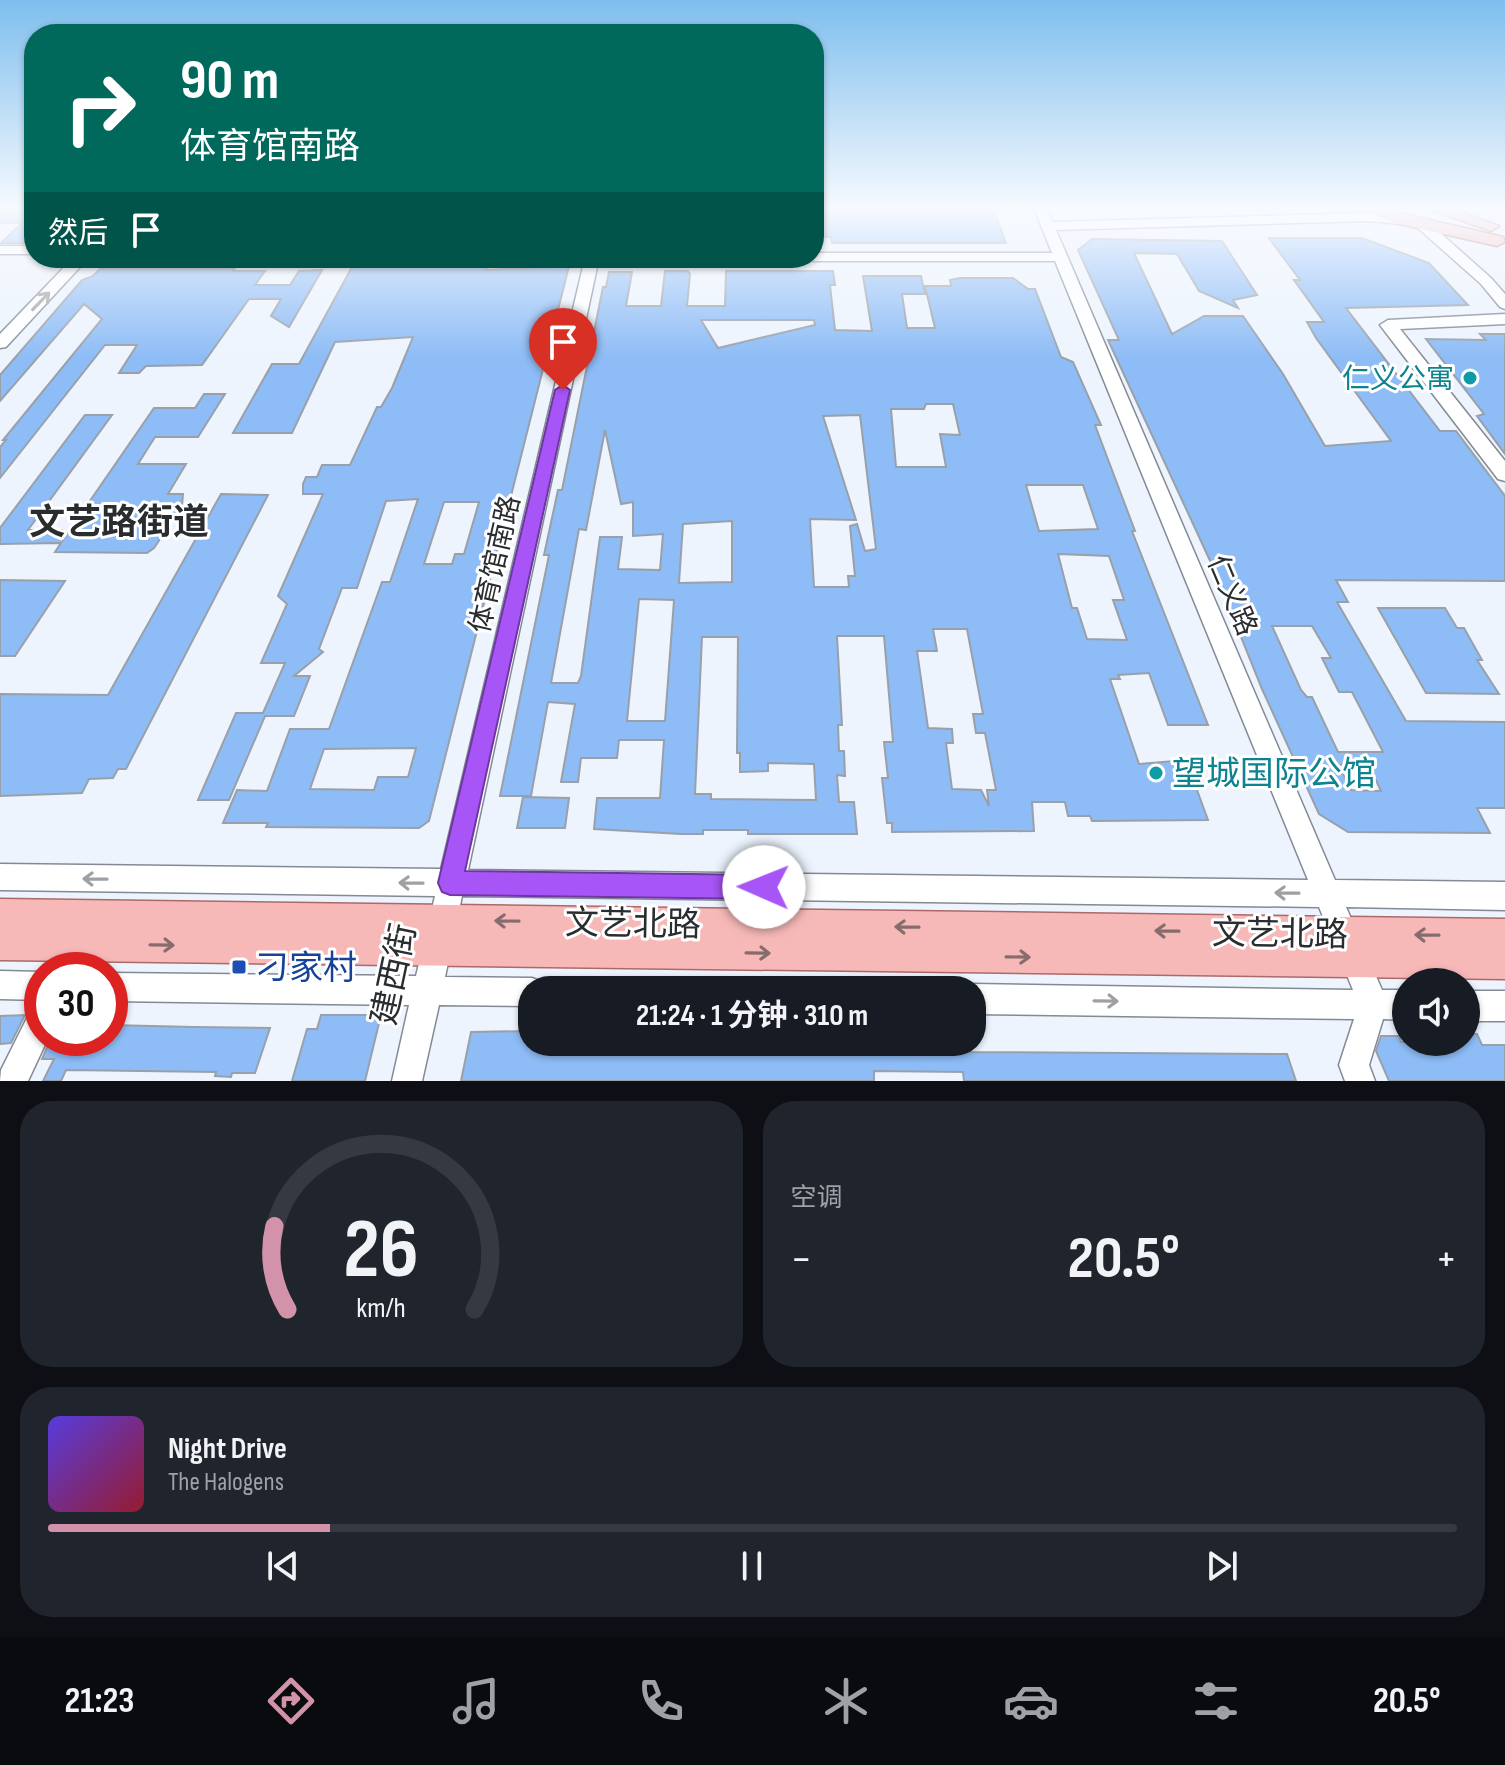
<!DOCTYPE html>
<html lang="zh">
<meta charset="utf-8">
<style>
:root{--surface:#171b24;--page:#20242c;--text:#f1f3f6;--muted:#9ea1a6;--line:#363941;--accent:#d292aa}
body{margin:0;font-family:"Sofia Sans Condensed","Noto Sans SC",sans-serif;background:var(--page);color:var(--text);height:100vh;display:flex;flex-direction:column;font-size:30px;white-space:nowrap}
*{box-sizing:border-box;margin:0}
p{font-size:26px;color:var(--muted)}
.icon{flex:none;width:44px;height:44px;fill:none;stroke:currentColor;stroke-width:2;stroke-linecap:round;stroke-linejoin:round}
.map{position:relative;height:1081px;overflow:hidden}
.panel{display:flex;flex-direction:column;gap:20px;padding:20px;background:#0d0f14;flex:1}
.panel>*{flex:none}
.guide{position:absolute;left:24px;top:24px;width:800px;height:244px;border-radius:32px;box-shadow:0 2px 6px #0004;background:#00695c;color:#fff;overflow:hidden}
.tools{position:absolute;left:1392px;top:968px;display:grid;gap:16px}
.tools a{display:grid;place-items:center;width:88px;height:88px;border-radius:50%;background:var(--surface);box-shadow:0 2px 6px #0004;font-size:40px}
.speed{position:absolute;left:24px;top:952px;display:flex;gap:16px;font-size:40px;font-weight:700;text-align:center}
.speed>*{display:grid;place-content:center;width:104px;height:104px;border-radius:50%;background:var(--surface);box-shadow:0 2px 6px #0004;line-height:1}
.speed .limit{border:12px solid #d22;background:#fff;color:#111}
.pin{position:absolute;display:grid;place-items:center;width:68px;height:68px;color:#fff;margin:-82px -34px;border-radius:50% 50% 50% 0;rotate:-45deg;box-shadow:0 0 8px #0007}
.pin .icon{rotate:45deg}
.me{position:absolute;width:88px;margin:-44px;rotate:271deg;stroke-linejoin:round;filter:drop-shadow(0 0 6px #0008)}
.turn{display:flex;align-items:center;gap:28px;height:168px;padding:0 24px;font-size:36px}
.turn .icon{width:104px;height:104px;stroke-width:2.5}
.turn b{display:block;font-size:56px;line-height:68px}
.then{display:flex;align-items:center;height:76px;padding:0 24px;background:#0003;gap:16px;font-size:30px}
.big{font-size:60px;font-weight:700;line-height:1.1}
.panel .widget{flex:1;display:flex;flex-direction:column;justify-content:center;gap:12px;min-width:0;padding:0 28px;border-radius:32px;background:var(--page)}
.panel .dial{align-items:center;gap:0}
.dial svg{height:208px;overflow:visible;fill:none;stroke:var(--line);stroke-width:7;stroke-linecap:round;text-anchor:middle}
.dial text{fill:var(--text);stroke:none}
.song{display:flex;align-items:center;gap:24px}
.cover{width:96px;height:96px;border-radius:12px;background:linear-gradient(135deg,hsl(250 70% 55%),hsl(350 70% 35%))}
.played{height:8px;border-radius:4px;background:linear-gradient(90deg,var(--accent) 20%,var(--line) 20%)}
.keys{display:flex;justify-content:space-around;direction:ltr}
.heat{display:flex;justify-content:space-between;align-items:center;font-size:44px;direction:ltr}
.panel .tiles{flex:1;display:grid;gap:20px;grid-template-columns:1fr 1fr}
.widget:last-child{grid-column:span 2}
.trip{position:absolute;left:518px;top:976px;width:468px;height:80px;border-radius:32px;background:var(--surface);box-shadow:0 2px 6px #0004;font-weight:700;line-height:80px;text-align:center}
.menu{display:flex;height:128px;justify-content:space-around;align-items:center;background:#090b0e;color:var(--muted)}
.menu .icon{width:56px;height:56px}
.menu .selected{color:var(--accent)}
.menu b{font-size:36px;color:var(--text)}
.map>svg:first-child{display:block}
.building{fill:#8dbcf6;stroke:#99a0a9;stroke-width:2;fill-rule:evenodd}
.lines{fill:none;stroke-linecap:round;stroke-linejoin:round}
.minor-casing{stroke:#838a93;stroke-width:3}
.major-casing{stroke:#ac6969;stroke-width:3}
.minor{fill:#fff;fill-rule:evenodd}
.major{fill:#f7b9b8;fill-rule:evenodd}
.oneway{stroke:#9fa0a2}
.oneway2{stroke:#866c6d}
.route{fill:#a855f7;stroke:#6d37a1;stroke-width:2}
.culture-dot{fill:#0f9aa8;stroke:#fff;stroke-width:3}
.transit-dot{fill:#1a4fb4;stroke:#fff;stroke-width:3}
.labels{text-anchor:middle;stroke-width:6;stroke-linejoin:round;paint-order:stroke}
.culture-label{font-size:28px;fill:#0d838f;stroke:#fff;text-anchor:end}
.street-label{font-size:28px;fill:#2a2d30;stroke:#fff}
.near-culture-label{font-size:34px;fill:#0d838f;stroke:#fff;text-anchor:start}
.near-street-label{font-size:34px;fill:#2a2d30;stroke:#fff}
.near-transit-label{font-size:34px;fill:#164399;stroke:#fff;text-anchor:start}
.district-label{font-size:36px;font-weight:bold;fill:#2a2d30;stroke:#fff}
</style>
<div class="map">
<svg width="1505" height="1081" viewBox="0 0 1505 1081">
<rect width="100%" height="100%" fill="#edf4fe"/>
<path class="building" d="M0,208H34L32,243H1L22,223H0Z
M828,208H993L1006,243H832L831,237H814V210Z
M1269,238H1362L1429,263L1468,305L1346,308L1440,431H1456L1505,496V581L1336,580L1348,602H1337L1406,721L1505,722V808H1477L1490,833L1348,832L1319,814L1262,689L1212,565L1108,340H1119L1078,250L1092,239L1222,241L1257,295L1233,300L1238,308L1199,291L1177,254L1134,253L1172,334L1204,316H1243L1283,374L1325,446L1391,441L1316,338L1307,322H1324L1294,280H1300ZM1272,626H1312L1331,658H1322L1339,692H1352L1383,752H1338L1312,697H1307L1301,690ZM1368,763L1381,791L1351,790L1339,765Z
M432,266L487,267L486,270L569,266L429,821L419,828L266,827L268,823H223L237,790L267,791L290,729H329L382,582H390L418,499L386,501L357,588H342L319,649L323,652L294,676H310L294,716H265L229,800H198L236,713H263L285,663H261L287,604L278,596L323,494H303V484L306,477H317L322,465H350L377,407H381L392,388L413,337L335,342L292,433H233L272,364H299L352,267ZM444,502H479L464,554H455L452,564H424ZM416,748L408,777H378L374,790L310,789L324,749Z
M235,268L233,271H265L255,285H290L299,271L322,270L289,327L271,316L281,299H249L202,365L146,366L139,373H119L137,345H105L0,478V447L6,440H3L102,319L84,304L0,401V375L82,280L93,276L100,269Z
M665,271H688L690,274L687,306H725L726,271H833L835,285H830L835,330L872,331L863,276H921L925,294H902L907,328H935L925,286H951L950,280L960,278H1013L1028,289H1035L1061,357L1073,362L1101,425H1095L1135,531H1132L1208,725H1168L1149,673L1118,675L1120,679H1110L1139,764L1186,760L1208,820L1092,821L1090,816H1068L1065,802H1032L1034,831L892,832V823H887L882,778H888L884,742H893L884,636H837L842,725H838L839,751H844L845,776L837,775L839,802H854L857,834H748V830H703V834H681L594,829L597,798H660L664,740H619L617,758H581L578,782H561L575,704L548,702L531,796H500L549,555H544L558,490H562L603,287H606L609,272H632L626,306H661ZM701,320H814L815,325L718,348ZM926,404H953L960,435L940,434L946,467H896L891,409H924ZM860,415L876,549L865,551L857,524L850,526L855,576H848L849,587H814L810,519L856,520L823,416ZM605,430L621,504L633,502V536L663,534L660,570L618,569L622,537H600L581,676L578,683H551L579,529L586,530ZM1026,485H1083L1098,529L1039,531ZM732,521V582L679,583L683,524ZM1058,554L1109,556L1124,600H1113L1127,640L1087,639L1077,608H1072ZM639,599L674,600L665,721H627ZM933,629H967L983,714H973L976,733H985L996,790H987L989,806L981,790L952,789L946,743H953L952,729L928,728L917,651H937ZM702,637H738L737,753H740V772L768,771V763L814,764L816,800L711,799V794H695Z
M1480,334H1505V454L1477,416L1484,414L1426,339L1486,340Z
M204,394H225L198,437H155L138,464H186L168,494H183L182,506L154,548L147,553L55,552L61,543L0,544V528L85,415H112L28,530H62L63,540L154,408H195Z
M221,494L268,495L126,769H118L113,778L89,779L82,793L0,796V694L108,695Z
M0,580L65,581L15,656H0Z
M1378,608H1445L1457,628H1464L1482,660H1477L1499,694L1426,693Z
M523,797L569,798L565,828H517Z
M25,1015L11,1043L0,1044V1016Z
M321,1015H381L365,1081H292L307,1029H317Z
M110,1025L194,1027L270,1028L255,1073H232L231,1077L215,1076L216,1072L66,1070L61,1081H43L54,1059H42L51,1038H110Z
M532,1031V1042H958L960,1052L1287,1054L1296,1081H964L963,1072L874,1071V1081H461L471,1032Z
M1466,1034H1477L1482,1045H1505V1081H1389L1376,1051L1381,1036H1399L1401,1042H1466Z"/>
<g class="lines">
<g class="minor-casing">
<path id="minor" d="M1034,208H1046L1053,222L1368,213L1401,216L1408,220L1401,224L1368,221L1056,230L1335,880L1505,882V910L1346,907L1382,990H1406V1020L1383,1019L1369,1065L1375,1081H1345L1339,1065L1354,1019L972,1014V990H961L972,984L1353,990L1319,907L462,896L445,977L532,978L542,982L546,990H532V1006L439,1005L422,1081H392L409,1005L110,1001V973L416,976L435,896L0,890V864L441,869L585,258H599L468,870L1308,880L1055,261H814L807,258H814V253H1052Z
M1419,223H1429L1491,278L1505,294V309L1500,307L1481,284L1419,229Z
M0,246H34V254H0Z
M73,258H510L503,262L81,266L6,347L0,348V334Z
M1505,314V324L1400,329L1505,461V481L1498,479L1380,325L1388,320Z
M81,924L91,928L95,938L80,970H51L71,928Z
M0,971L42,972V1000L0,999Z
M1466,991H1505V1021H1466Z
M42,1003V1038H48L28,1081H0L1,1070L32,1008Z"/>
</g>
<g class="major-casing">
<path id="major" d="M1356,208H1379L1503,237L1505,242L1497,246L1395,223Z
M1426,208H1449L1499,226L1491,231Z
M0,899L1505,919V979L0,960Z"/>
</g>
<use href="#minor" class="minor"/>
<use href="#major" class="major"/>
</g>
<defs><path id="oneway-shaft" d="M-6 0H5M1.5-3L5.5 0L1.5 3" fill="none" stroke-width="1.6" stroke-linecap="round" stroke-linejoin="round" transform="scale(2)"/></defs>
<g class="oneway">
<use href="#oneway-shaft" transform="translate(41 301) rotate(-46)"/>
<use href="#oneway-shaft" transform="translate(95 879) rotate(-179)"/>
<use href="#oneway-shaft" transform="translate(411 883) rotate(-179)"/>
<use href="#oneway-shaft" transform="translate(1287 893) rotate(-179)"/>
<use href="#oneway-shaft" transform="translate(1106 1001) rotate(1)"/>
</g>
<g class="oneway2">
<use href="#oneway-shaft" transform="translate(507 921) rotate(-179)"/>
<use href="#oneway-shaft" transform="translate(907 927) rotate(-179)"/>
<use href="#oneway-shaft" transform="translate(1167 931) rotate(-179)"/>
<use href="#oneway-shaft" transform="translate(1427 935) rotate(-179)"/>
<use href="#oneway-shaft" transform="translate(162 945) rotate(1)"/>
<use href="#oneway-shaft" transform="translate(758 953) rotate(1)"/>
<use href="#oneway-shaft" transform="translate(1018 957) rotate(1)"/>
</g>
<linearGradient id="sky" x2="0" y2="1"><stop stop-color="#7ebeee"/><stop offset="0.58" stop-color="#f7faff"/><stop offset="1" stop-color="#f7faff" stop-opacity="0"/></linearGradient>
<rect width="1505" height="359" fill="url(#sky)"/>
<path class="route" d="M563,385L570,390L465,871L764,875L772,878L776,887L772,895L764,899L450,895L442,892L438,883L555,390Z"/>
<g class="culture-dot">
<circle cx="1470" cy="378" r="8"/>
<circle cx="1156" cy="773" r="8"/>
</g>
<rect class="transit-dot" x="231" y="959" width="16" height="16" rx="4"/>
<g class="labels">
<g class="culture-label">
<text x="1454" y="388">仁义公寓</text>
</g>
<g class="street-label">
<text transform="translate(494 564) rotate(-77)" y="10">体育馆南路</text>
<text transform="translate(1233 595) rotate(67)" y="10">仁义路</text>
</g>
<g class="near-culture-label">
<text x="1172" y="785">望城国际公馆</text>
</g>
<g class="near-street-label">
<text transform="translate(633 923) rotate(1)" y="12">文艺北路</text>
<text transform="translate(1280 933) rotate(1)" y="12">文艺北路</text>
<text transform="translate(393 974) rotate(-78)" y="12">建西街</text>
</g>
<g class="near-transit-label">
<text x="255" y="979">刁家村</text>
</g>
<g class="district-label">
<text x="119" y="534">文艺路街道</text>
</g>
</g>
</svg>
<div class="tools">
<a><svg class="icon" aria-label="sound" viewBox="0 0 24 24"><path d="M4 9h4l5-4v14l-5-4H4zM17 9q2 3 0 6"/></svg></a>
</div>
<div class="speed"><div class="limit">30</div></div>
<div class="pin" style="left:563px;top:390px;background:#d93025"><svg class="icon" aria-label="arrive" viewBox="0 0 24 24"><path d="M6 21V4h12l-3 4 3 4H6"/></svg></div>
<svg class="me" style="left:764px;top:887px" viewBox="-20 -20 40 40"><circle r="19" fill="#fff"/><path d="M0-13L10 11 0 6-10 11z" fill="#a855f7"/></svg>
<div class="trip">21:24 · 1 分钟 · 310 m</div>
<div class="guide">
<div class="turn"><svg class="icon" aria-label="right" viewBox="0 0 24 24"><path d="M7 20v-9h11M14 6l5 5-5 5"/></svg><div><b>90 m</b>体育馆南路</div></div>
<div class="then">然后<svg class="icon" aria-label="arrive" viewBox="0 0 24 24"><path d="M6 21V4h12l-3 4 3 4H6"/></svg></div>
</div>
</div>
<section class="panel">
<div class="tiles">
<div class="widget dial"><svg viewBox="0 0 100 80">
<path d="M14 69A42 42 0 1 1 86 69"/>
<path d="M14 69A42 42 0 0 1 9 37" stroke="#d292aa"/>
<text x="50" y="56" font-size="32" font-weight="700">26</text>
<text x="50" y="72" font-size="11">km/h</text>
</svg></div>
<div class="widget"><p>空调</p>
<div class="heat"><a>−</a><b class="big">20.5°</b><a>+</a></div>
</div>
<div class="widget">
<div class="song"><i class="cover"></i><div><b>Night Drive</b><p>The Halogens</p></div></div>
<div class="played"></div>
<div class="keys"><svg class="icon" aria-label="previous" viewBox="0 0 24 24"><path d="M18 5L8 12l10 7zM5 5v14"/></svg><svg class="icon" aria-label="pause" viewBox="0 0 24 24"><path d="M8 5v14M16 5v14"/></svg><svg class="icon" aria-label="next" viewBox="0 0 24 24"><path d="M6 5l10 7-10 7zM19 5v14"/></svg></div>
</div>
</div>
</section>
<nav class="menu">
<b>21:23</b>
<svg class="icon selected" aria-label="directions" viewBox="0 0 24 24"><path d="M12 3l9 9-9 9-9-9zM9 14v-3h6M13 9l2 2-2 2"/></svg>
<svg class="icon" aria-label="music" viewBox="0 0 24 24"><path d="M9 18V5l10-2v13"/><circle cx="6" cy="18" r="3"/><circle cx="16" cy="16" r="3"/></svg>
<svg class="icon" aria-label="phone" viewBox="0 0 24 24"><path d="M5 4h4l2 5-3 2q2 4 5 5l2-3 5 2v4C11 20 4 13 5 4z"/></svg>
<svg class="icon" aria-label="climate" viewBox="0 0 24 24"><path d="M12 3v18M4 7l16 10M4 17L20 7"/></svg>
<svg class="icon" aria-label="car" viewBox="0 0 24 24"><path d="M5 17H2v-5l4-1 3-4h7l3 4 3 1v5h-3M9 17h6M6 11h13"/><circle cx="7" cy="17" r="2"/><circle cx="17" cy="17" r="2"/></svg>
<svg class="icon" aria-label="filters" viewBox="0 0 24 24"><path d="M4 7h16M4 17h16"/><circle cx="9" cy="7" r="2"/><circle cx="15" cy="17" r="2"/></svg>
<b>20.5°</b>
</nav>
